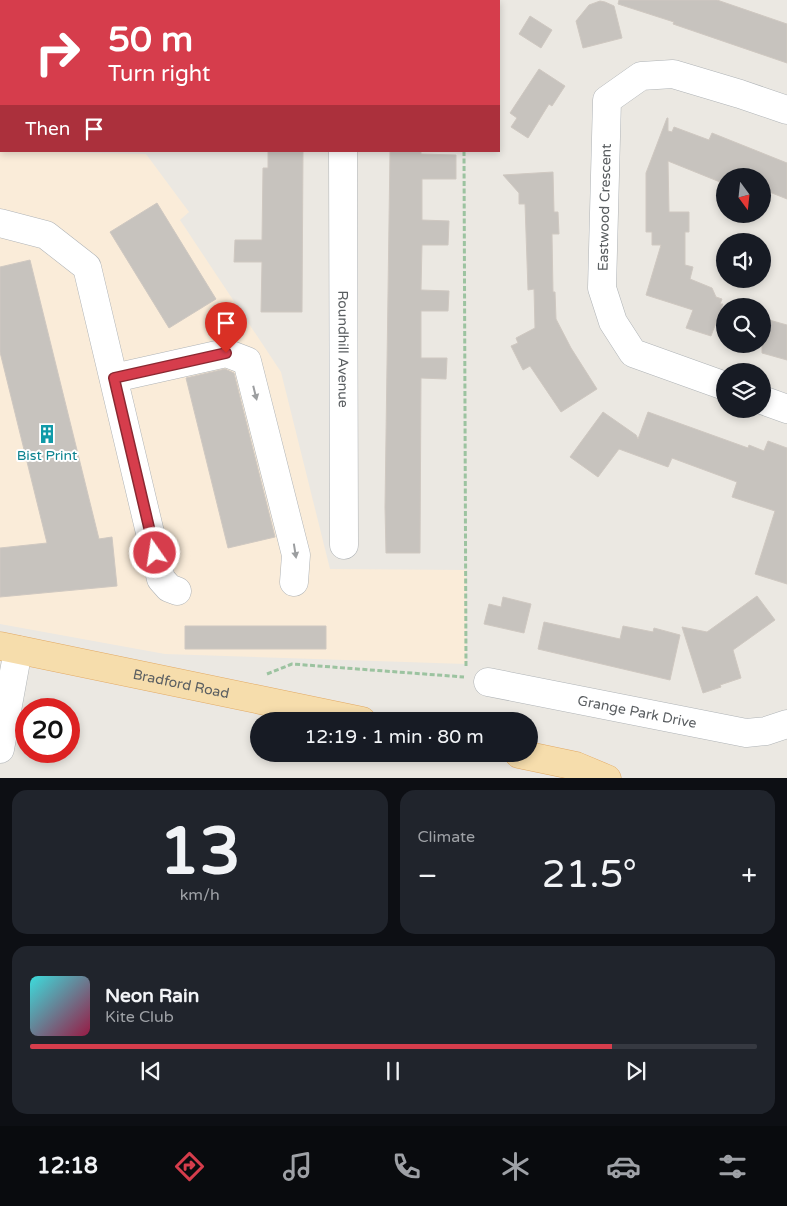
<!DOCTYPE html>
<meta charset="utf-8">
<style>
:root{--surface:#171b24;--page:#20242c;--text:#f1f3f6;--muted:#9ea1a6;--line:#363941;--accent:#d63d4c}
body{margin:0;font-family:"Varela Round",sans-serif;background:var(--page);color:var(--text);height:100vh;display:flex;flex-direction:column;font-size:19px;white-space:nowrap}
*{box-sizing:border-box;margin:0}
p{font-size:16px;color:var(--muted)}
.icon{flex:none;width:28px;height:28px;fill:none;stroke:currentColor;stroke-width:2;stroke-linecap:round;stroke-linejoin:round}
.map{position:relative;height:778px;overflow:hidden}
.side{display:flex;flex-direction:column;gap:12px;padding:12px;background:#0d0f14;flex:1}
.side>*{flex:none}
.hud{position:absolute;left:0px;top:0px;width:500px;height:152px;box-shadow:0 2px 8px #0003;background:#d63d4c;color:#fff;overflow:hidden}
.needle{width:32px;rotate:165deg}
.buttons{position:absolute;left:716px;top:168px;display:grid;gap:10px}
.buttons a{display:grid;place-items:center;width:55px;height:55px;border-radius:50%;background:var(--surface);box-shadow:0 2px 8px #0003;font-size:25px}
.speed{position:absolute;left:15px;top:698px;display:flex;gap:10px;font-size:25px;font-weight:700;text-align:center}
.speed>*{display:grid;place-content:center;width:65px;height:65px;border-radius:50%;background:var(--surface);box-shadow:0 2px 8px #0003;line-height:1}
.speed .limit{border:8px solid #d22;background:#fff;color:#111}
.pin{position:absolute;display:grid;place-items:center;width:42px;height:42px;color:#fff;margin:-51px -21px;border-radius:50% 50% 50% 0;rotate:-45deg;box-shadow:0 0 5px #0007}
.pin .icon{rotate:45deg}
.me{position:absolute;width:55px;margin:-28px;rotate:347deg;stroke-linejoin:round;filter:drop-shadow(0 0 4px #0008)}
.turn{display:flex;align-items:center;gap:18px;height:105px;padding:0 25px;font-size:22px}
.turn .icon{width:65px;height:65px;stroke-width:2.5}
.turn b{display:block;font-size:35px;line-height:42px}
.then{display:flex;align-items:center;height:48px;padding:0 25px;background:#0003;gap:10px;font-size:19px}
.big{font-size:38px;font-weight:600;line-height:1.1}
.side .widget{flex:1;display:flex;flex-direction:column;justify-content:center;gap:8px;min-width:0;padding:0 18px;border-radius:15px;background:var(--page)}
.side .dial{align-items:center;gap:0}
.dial b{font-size:65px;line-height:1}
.song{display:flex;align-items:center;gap:15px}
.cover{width:60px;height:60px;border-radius:8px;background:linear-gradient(135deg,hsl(180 70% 55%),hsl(340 70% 35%))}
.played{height:5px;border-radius:2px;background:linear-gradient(90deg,var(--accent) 80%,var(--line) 80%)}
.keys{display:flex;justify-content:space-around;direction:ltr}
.heat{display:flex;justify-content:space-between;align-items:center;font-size:28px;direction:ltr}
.side .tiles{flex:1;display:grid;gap:12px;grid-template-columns:1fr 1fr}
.widget:last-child{grid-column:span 2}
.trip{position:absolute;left:250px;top:712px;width:288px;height:50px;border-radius:25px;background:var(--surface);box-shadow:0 2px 8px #0003;font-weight:600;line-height:50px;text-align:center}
.tab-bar{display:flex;height:80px;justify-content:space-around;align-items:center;background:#090b0e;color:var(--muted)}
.tab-bar .icon{width:35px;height:35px}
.tab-bar .active{color:var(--accent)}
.tab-bar b{font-size:22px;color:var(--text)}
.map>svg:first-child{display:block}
.commercial{fill:#faecd9}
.building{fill:#c7c3be;stroke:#cfc8c1}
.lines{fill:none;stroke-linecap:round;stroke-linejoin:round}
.minor-casing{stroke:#afb3b6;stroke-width:29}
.major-casing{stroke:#e2a964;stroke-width:29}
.path{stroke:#9cc3a0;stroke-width:3;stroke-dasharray:5 2.5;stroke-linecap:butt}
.minor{stroke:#fff;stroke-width:28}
.major{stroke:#f6ddac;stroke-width:28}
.oneway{fill:#9c9ea0}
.route-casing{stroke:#8b2831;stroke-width:12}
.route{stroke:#d63d4c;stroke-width:9}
.labels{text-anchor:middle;stroke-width:4;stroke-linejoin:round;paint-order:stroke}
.street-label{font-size:14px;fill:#5a5e61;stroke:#fff}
.culture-label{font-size:14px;fill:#0d838f;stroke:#fff}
</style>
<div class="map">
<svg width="787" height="779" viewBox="0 0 787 779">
<rect width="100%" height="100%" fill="#ebe8e2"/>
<path class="commercial" d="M0,150L1,151L146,154L189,212L180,220L281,372L330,569L466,570V664L165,654L0,624Z"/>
<path class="building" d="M619,0H717L787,24V63L673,24L674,22L618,4Z
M600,1L605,2L614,6L622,38L583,48L576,21L589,5Z
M530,16L552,30L541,48L519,34Z
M539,69L565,86L552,106L549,104L528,138L511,127L517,118L510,113Z
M667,118H668V131L672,132L674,127L709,140L712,133L787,163V199L762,189V176H731L725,174V184L668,161L669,212H689V232H685V265L693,267L690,279L712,288L716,297L722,299L720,304H723L711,336L686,328L693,310L646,295L661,245H652V232H646V173Z
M268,151H303L302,312H261L262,262H234L235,240H262L263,168H268Z
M390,151H421V154L456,155V179H422V220L449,221L448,245H422L421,290L449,291L448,311H421V358H447L446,379L421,378L420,553H386L385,507Z
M553,172L554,212H558L559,234H552L553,292H555L556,319L571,348L597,389L561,412L530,366L523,370L511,346L518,343L516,338L535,328L534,289L528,290L525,204H519V193L503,175Z
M157,203L216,299L169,328L110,232Z
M30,260L99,539L112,537L117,586L0,597V548L47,543L0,352V267Z
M762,318L787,325V360L762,353Z
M225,369L234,373L275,537L228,548L186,378Z
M603,412L636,435L638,439L648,412L748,448L749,445L764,451L768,441L787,448V584L755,574L775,511L732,497L737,482L672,458L668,467L619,449L598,477L570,457Z
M757,596L775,620L733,650L741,678L720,685L721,687L703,693L682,627L707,632Z
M503,597L531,604L524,633L484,624L489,604L501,607Z
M544,622L620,639L623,626L653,632L654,628L680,635L670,680L538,649Z
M185,626H326V649H185Z"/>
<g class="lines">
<g class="minor-casing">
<g id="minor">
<path d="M316,0L318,1"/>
<path d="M40,1L47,0"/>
<path d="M0,9H1"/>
<path id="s1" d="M343,151L344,545"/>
<path d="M0,223L46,235L87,267L161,579L169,588L177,591"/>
<path d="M114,378L226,353L247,361L296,555L294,582"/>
<path id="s2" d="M725,386L633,353L613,322L602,288L607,100L641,76L673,74L740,94L787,110"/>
<path d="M762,400L787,409"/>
<path id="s3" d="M488,682L746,733L766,731L787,724"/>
<path d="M0,749L18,650"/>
</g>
</g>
<g class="major-casing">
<g id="major">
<path id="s4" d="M0,646L362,721"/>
<path d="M519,754L576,766L607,779"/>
</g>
</g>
<path class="path" d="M464,1V0
M464,151L466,668
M267,674L292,664L464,677"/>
<use href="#minor" class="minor"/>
<use href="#major" class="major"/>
</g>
<defs><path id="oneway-solid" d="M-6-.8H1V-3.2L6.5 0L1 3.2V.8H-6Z" transform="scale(1.25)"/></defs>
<g class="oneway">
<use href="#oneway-solid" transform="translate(255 393) rotate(76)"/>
<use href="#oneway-solid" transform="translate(295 551) rotate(81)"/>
</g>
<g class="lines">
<g class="route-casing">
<path id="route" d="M155,553L114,378L226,353"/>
</g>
<use href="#route" class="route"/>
</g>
<defs>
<g id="building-bare" transform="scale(1.5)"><path d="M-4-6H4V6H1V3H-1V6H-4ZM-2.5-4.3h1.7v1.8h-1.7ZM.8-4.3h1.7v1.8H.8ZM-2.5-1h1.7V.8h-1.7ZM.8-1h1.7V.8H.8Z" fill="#0f9aa8" stroke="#fff" stroke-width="2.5" paint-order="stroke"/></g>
</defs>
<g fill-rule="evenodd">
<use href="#building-bare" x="47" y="434"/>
</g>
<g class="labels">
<g class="street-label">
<text dy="5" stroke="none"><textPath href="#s2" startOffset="251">Eastwood Crescent</textPath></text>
<text dy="5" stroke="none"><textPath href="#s1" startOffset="198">Roundhill Avenue</textPath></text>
<text dy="5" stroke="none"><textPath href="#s4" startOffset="185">Bradford Road</textPath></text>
<text dy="5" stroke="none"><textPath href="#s3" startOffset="152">Grange Park Drive</textPath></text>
</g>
<g class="culture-label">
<text x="47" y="460">Bist Print</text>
</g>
</g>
</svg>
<div class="buttons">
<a><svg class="needle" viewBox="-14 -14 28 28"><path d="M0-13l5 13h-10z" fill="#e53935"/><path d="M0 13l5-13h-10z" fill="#9ea1a6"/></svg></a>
<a><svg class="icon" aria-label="sound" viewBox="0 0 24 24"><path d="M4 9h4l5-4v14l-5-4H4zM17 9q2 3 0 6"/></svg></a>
<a><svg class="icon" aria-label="search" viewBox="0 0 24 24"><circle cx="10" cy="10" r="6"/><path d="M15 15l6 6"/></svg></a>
<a><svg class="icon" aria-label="layers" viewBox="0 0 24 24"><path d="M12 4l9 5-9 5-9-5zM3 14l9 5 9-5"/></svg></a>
</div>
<div class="speed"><div class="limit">20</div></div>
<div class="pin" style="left:226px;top:353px;background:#d93025"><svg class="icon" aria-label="arrive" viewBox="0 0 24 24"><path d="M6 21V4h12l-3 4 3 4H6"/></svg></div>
<svg class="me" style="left:155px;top:553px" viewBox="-20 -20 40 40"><circle r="17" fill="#d63d4c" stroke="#fff" stroke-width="3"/><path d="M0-11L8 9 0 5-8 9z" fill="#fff"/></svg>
<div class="trip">12:19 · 1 min · 80 m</div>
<div class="hud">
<div class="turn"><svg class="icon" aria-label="right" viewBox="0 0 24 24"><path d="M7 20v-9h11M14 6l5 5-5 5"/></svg><div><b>50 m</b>Turn right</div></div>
<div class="then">Then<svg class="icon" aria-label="arrive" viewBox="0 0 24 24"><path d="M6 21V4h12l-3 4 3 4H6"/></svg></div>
</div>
</div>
<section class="side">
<div class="tiles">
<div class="widget dial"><b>13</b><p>km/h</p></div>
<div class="widget"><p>Climate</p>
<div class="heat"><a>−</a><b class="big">21.5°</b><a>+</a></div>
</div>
<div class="widget">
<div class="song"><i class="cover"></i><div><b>Neon Rain</b><p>Kite Club</p></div></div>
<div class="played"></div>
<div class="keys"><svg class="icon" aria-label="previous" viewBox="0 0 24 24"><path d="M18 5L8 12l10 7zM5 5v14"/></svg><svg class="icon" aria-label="pause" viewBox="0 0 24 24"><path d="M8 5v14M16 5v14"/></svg><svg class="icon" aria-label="next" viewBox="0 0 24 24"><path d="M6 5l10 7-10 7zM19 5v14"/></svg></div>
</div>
</div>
</section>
<nav class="tab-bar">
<b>12:18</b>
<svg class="icon active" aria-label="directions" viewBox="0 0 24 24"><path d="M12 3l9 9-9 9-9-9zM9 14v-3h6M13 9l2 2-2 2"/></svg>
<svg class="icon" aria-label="music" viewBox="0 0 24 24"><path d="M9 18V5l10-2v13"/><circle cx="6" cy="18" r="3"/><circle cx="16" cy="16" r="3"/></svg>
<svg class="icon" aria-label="phone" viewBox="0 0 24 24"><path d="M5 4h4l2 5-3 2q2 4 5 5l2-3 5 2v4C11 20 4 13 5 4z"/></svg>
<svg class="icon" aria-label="climate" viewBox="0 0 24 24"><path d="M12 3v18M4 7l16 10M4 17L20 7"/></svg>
<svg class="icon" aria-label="car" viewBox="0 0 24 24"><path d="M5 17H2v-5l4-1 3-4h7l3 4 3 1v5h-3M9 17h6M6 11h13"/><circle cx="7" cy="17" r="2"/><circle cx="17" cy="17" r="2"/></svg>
<svg class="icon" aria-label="filters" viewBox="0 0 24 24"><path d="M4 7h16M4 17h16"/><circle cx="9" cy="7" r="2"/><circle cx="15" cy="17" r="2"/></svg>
</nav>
